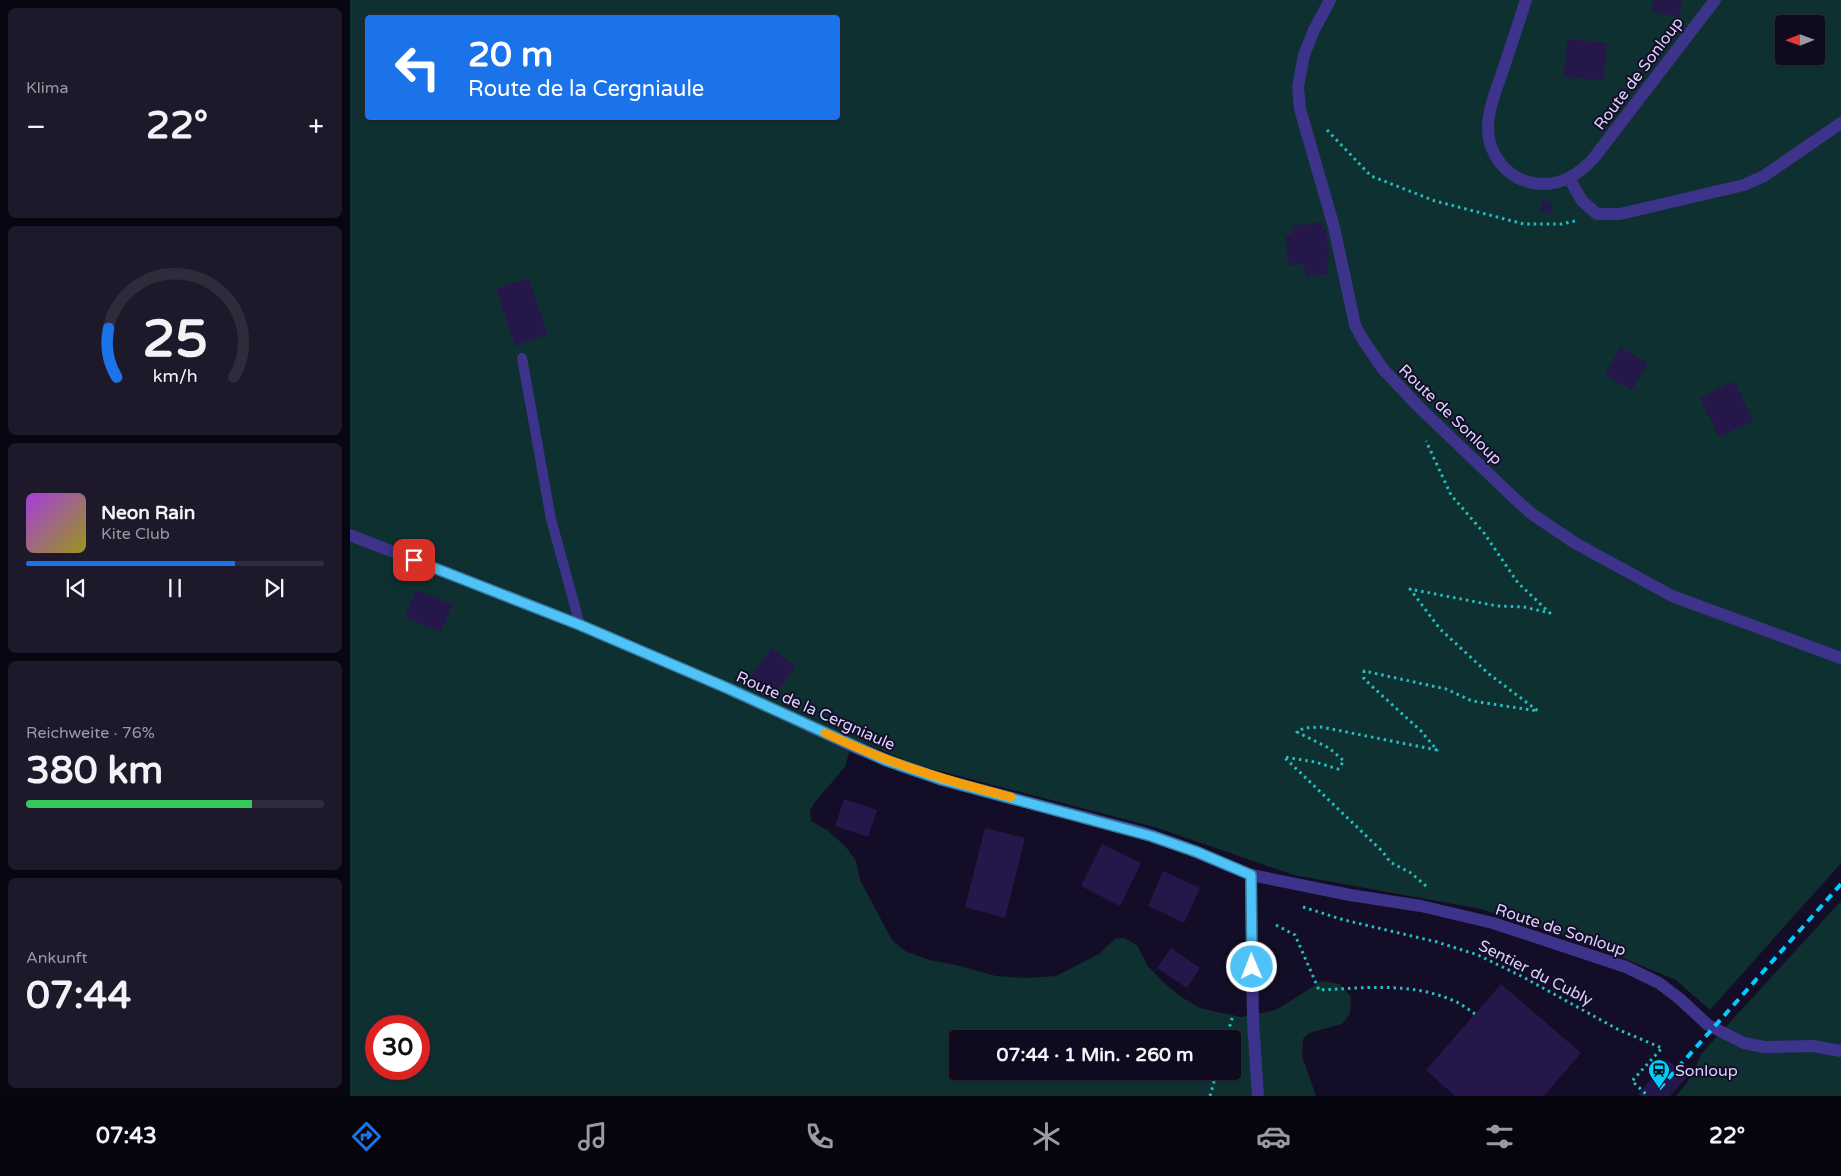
<!DOCTYPE html>
<html lang="de">
<meta charset="utf-8">
<style>
:root{--surface:#0f0a1d;--page:#1d182a;--text:#f1f3f6;--muted:#9b9aa4;--line:#2f2b3b;--accent:#1a73e8}
body{margin:0;font-family:"Varela Round",sans-serif;background:var(--page);color:var(--text);height:100vh;display:flex;flex-direction:column;font-size:19px;white-space:nowrap}
*{box-sizing:border-box;margin:0}
p{font-size:16px;color:var(--muted)}
.icon{flex:none;width:28px;height:28px;fill:none;stroke:currentColor;stroke-width:2;stroke-linecap:round;stroke-linejoin:round}
.map{position:relative;flex:1;overflow:hidden}
.sheet{display:flex;flex-direction:column;gap:8px;padding:8px;background:#080610;width:350px}
.sheet>*{flex:none}
.top-card{position:absolute;left:15px;top:15px;width:475px;height:105px;border-radius:5px;box-shadow:0 1px 4px #0004,0 0 0 1px var(--line);background:#1a73e8;color:#fff;overflow:hidden}
.needle{width:32px;rotate:269deg}
.controls{position:absolute;left:1425px;top:15px;display:grid;gap:10px}
.controls a{display:grid;place-items:center;width:50px;height:50px;border-radius:5px;background:var(--surface);box-shadow:0 1px 4px #0004,0 0 0 1px var(--line);font-size:25px}
.speed{position:absolute;left:15px;top:1015px;display:flex;gap:10px;font-size:25px;font-weight:700;text-align:center}
.speed>*{display:grid;place-content:center;width:65px;height:65px;border-radius:50%;background:var(--surface);box-shadow:0 1px 4px #0004,0 0 0 1px var(--line);line-height:1}
.speed .limit{border:8px solid #d22;background:#fff;color:#111}
.pin{position:absolute;display:grid;place-items:center;width:42px;height:42px;color:#fff;margin:-21px;border-radius:10px;box-shadow:0 2px 8px #0006}
.me{position:absolute;width:55px;margin:-28px;rotate:359deg;stroke-linejoin:round;filter:drop-shadow(0 0 4px #0008)}
.turn{display:flex;align-items:center;gap:18px;height:105px;padding:0 20px;font-size:22px}
.turn .icon{width:65px;height:65px;stroke-width:2.5}
.turn b{display:block;font-size:35px;line-height:42px}
.big{font-size:38px;font-weight:700;line-height:1.1}
.sheet .card{flex:1;display:flex;flex-direction:column;justify-content:center;gap:8px;min-width:0;padding:0 18px;border-radius:8px;background:var(--page)}
.sheet .dial{align-items:center;gap:0}
.dial svg{height:130px;overflow:visible;fill:none;stroke:var(--line);stroke-width:7;stroke-linecap:round;text-anchor:middle}
.dial text{fill:var(--text);stroke:none}
.song{display:flex;align-items:center;gap:15px}
.cover{width:60px;height:60px;border-radius:8px;background:linear-gradient(135deg,hsl(280 70% 55%),hsl(60 70% 35%))}
.played{height:5px;border-radius:2px;background:linear-gradient(90deg,var(--accent) 70%,var(--line) 70%)}
.keys{display:flex;justify-content:space-around;direction:ltr}
.heat{display:flex;justify-content:space-between;align-items:center;font-size:28px;direction:ltr}
.charge{height:8px;border-radius:4px;background:linear-gradient(90deg,#34c759 76%,var(--line) 0)}
.trip{position:absolute;left:599px;top:1030px;width:292px;height:50px;border-radius:5px;background:var(--surface);box-shadow:0 1px 4px #0004,0 0 0 1px var(--line);font-weight:700;line-height:50px;text-align:center}
.tabs{display:flex;height:80px;justify-content:space-around;align-items:center;background:#06040c;color:var(--muted)}
.tabs .icon{width:35px;height:35px}
.tabs .active{color:var(--accent)}
.tabs b{font-size:22px;color:var(--text)}
main{display:flex;flex:1;min-height:0}
.map>svg:first-child{display:block}
.green{fill:#0f3031;fill-rule:evenodd}
.building{fill:#26174a}
.lines{fill:none;stroke-linecap:round;stroke-linejoin:round}
.path{stroke:#23bec2;stroke-width:3;stroke-dasharray:2.5 4;stroke-linecap:butt}
.service{stroke:#3e338a;stroke-width:10}
.minor{stroke:#3e338a;stroke-width:12}
.rail{stroke:#00cefe;stroke-width:4;stroke-dasharray:8 6;stroke-linecap:butt}
.route-casing{stroke:#337fa1;stroke-width:12}
.route{stroke:#4fc3f7;stroke-width:9}
.slow{stroke:#f59e0b;stroke-width:9}
.labels{text-anchor:middle;stroke-width:4;stroke-linejoin:round;paint-order:stroke}
.street-label{font-size:16px;fill:#dcd3ff;stroke:#140d27}
.poi-label{font-size:16px;fill:#dcd3ff;stroke:#140d27;text-anchor:start}
</style>
<main>
<section class="sheet">
<div class="card"><p>Klima</p>
<div class="heat"><a>−</a><b class="big">22°</b><a>+</a></div>
</div>
<div class="card dial"><svg viewBox="0 0 100 80">
<path d="M14 69A42 42 0 1 1 86 69"/>
<path d="M14 69A42 42 0 0 1 9 39" stroke="#1a73e8"/>
<text x="50" y="56" font-size="32" font-weight="700">25</text>
<text x="50" y="72" font-size="11">km/h</text>
</svg></div>
<div class="card">
<div class="song"><i class="cover"></i><div><b>Neon Rain</b><p>Kite Club</p></div></div>
<div class="played"></div>
<div class="keys"><svg class="icon" aria-label="previous" viewBox="0 0 24 24"><path d="M18 5L8 12l10 7zM5 5v14"/></svg><svg class="icon" aria-label="pause" viewBox="0 0 24 24"><path d="M8 5v14M16 5v14"/></svg><svg class="icon" aria-label="next" viewBox="0 0 24 24"><path d="M6 5l10 7-10 7zM19 5v14"/></svg></div>
</div>
<div class="card"><p>Reichweite · 76%</p><b class="big">380 km</b><div class="charge"></div></div>
<div class="card"><p>Ankunft</p><b class="big">07:44</b></div>
</section>
<div class="map">
<svg width="1491" height="1096" viewBox="0 0 1491 1096">
<rect width="100%" height="100%" fill="#140d27"/>
<path class="green" d="M0,0H1491V863L1360,1010L1326,980L1231,941L1131,909L944,875L808,828L571,766L503,739L495,767L465,802L460,810L461,821L477,830L496,847L506,861L510,880L542,940L555,951L579,960L606,965L646,976L677,978L706,976L749,954L765,939L774,938L787,945L797,965L811,980L828,995L850,1008L867,1012L891,1017L926,1010L972,981L990,984L1001,997L1000,1014L992,1024L959,1033L953,1039L952,1056L966,1096H0ZM18,18H488V118H18ZM1434,24H1466V56H1434ZM26,1026H69V1069H26ZM608,1039H882V1071H608Z
M1491,901V1096H1326L1341,1077L1351,1054Z"/>
<path class="building" d="M1303,0H1332L1329,17L1301,11Z
M1218,39L1257,43L1253,81L1213,76Z
M1192,200L1203,202L1202,213L1190,211Z
M972,222L973,230L976,229L980,259L977,260L978,274L956,277L954,264L939,266L935,235L943,234L942,226Z
M178,278L198,334L165,346L146,289Z
M1270,347L1298,363L1282,390L1255,375Z
M1384,381L1403,421L1369,437L1350,398Z
M66,590L102,605L91,632L55,617Z
M422,648L446,666L425,694L401,676Z
M494,799L527,810L518,837L485,826Z
M635,828L675,838L655,918L615,907Z
M752,844L791,863L770,906L731,886Z
M813,871L850,888L834,923L798,906Z
M821,948L850,968L837,988L807,968Z
M1151,984L1231,1053L1194,1096H1105L1076,1070Z
M1318,1060L1337,1077L1320,1096H1291L1288,1094Z"/>
<g class="lines">
<path class="path" d="M977,130L1021,176L1085,201L1174,224H1212L1225,221
M1076,886L1061,873L1040,862L1033,852L934,757L965,762L988,769L994,761L979,748L947,732L954,728L971,727L1087,750L1071,731L1014,679V671L1096,689L1122,701L1188,711L1139,674L1090,629L1060,589L1147,606L1174,607L1200,613L1168,583L1134,533L1101,495L1076,441
M953,907L994,920L1087,942L1128,955L1173,977L1269,1030L1312,1048L1282,1081L1298,1096
M926,925L945,935L969,990C1013,988 1060,982 1102,1000C1110,1003 1118,1009 1125,1014
M876,1039L883,1015
M860,1096L867,1071"/>
<path class="service" d="M172,358L201,519L230,625"/>
<path class="minor" d="M980,0L964,30L954,55L948,87L950,109L984,227L1005,325L1013,340L1033,369L1069,407L1163,497L1182,514L1225,543L1322,596L1491,658
M1176,0C1168,24 1160,48 1152,73C1146,90 1138,110 1138,128C1138,153 1155,176 1179,182C1205,189 1226,177 1243,159L1365,0
M1219,178L1232,201L1247,214H1270L1394,185L1414,176L1491,123
M0,535L230,625L377,688L511,750L552,766L593,780L791,832L836,848L901,875L1000,895L1071,906L1143,923L1276,967L1309,983L1330,999L1358,1025L1394,1043L1414,1047L1463,1046L1491,1051
M901,875L903,1021L908,1096"/>
<path class="rail" d="M1309,1089L1491,884"/>
</g>
<g class="lines">
<g class="route-casing">
<path id="route" d="M64,560L230,625L377,688L535,760L593,780L801,836L847,852L901,875L902,967"/>
</g>
<use href="#route" class="route"/>
<path class="slow" d="M475,733C538,763 594,780 661,797"/>
</g>
<defs>
<g id="station-pin" transform="scale(1.125)"><path d="M0 17L-7.5 6A9.5 9.5 0 1 1 7.5 6Z" fill="#00cefe" stroke="#140d27"/><path d="M-3-6H3Q5-6 5-4V2Q5 4 3 4L4.5 6H3L1.5 4h-3L-3 6H-4.5L-3 4Q-5 4-5 2V-4Q-5-6-3-6ZM-3.5-4v3h7v-3ZM-3.5 1v1.5H-2V1ZM2 1v1.5H3.5V1Z" fill="#111"/></g>
</defs>
<g fill-rule="evenodd">
<use href="#station-pin" x="1309" y="1070"/>
</g>
<g class="labels">
<g class="street-label">
<text transform="translate(1288 73) rotate(-53)" y="6">Route de Sonloup</text>
<text transform="translate(1101 414) rotate(44)" y="6">Route de Sonloup</text>
<text transform="translate(466 710) rotate(24)" y="6">Route de la Cergniaule</text>
<text transform="translate(1211 929) rotate(18)" y="6">Route de Sonloup</text>
<text transform="translate(1186 972) rotate(27)" y="6">Sentier du Cubly</text>
</g>
<g class="poi-label">
<text x="1325" y="1076">Sonloup</text>
</g>
</g>
</svg>
<div class="controls">
<a><svg class="needle" viewBox="-14 -14 28 28"><path d="M0-13l5 13h-10z" fill="#e53935"/><path d="M0 13l5-13h-10z" fill="#9b9aa4"/></svg></a>
</div>
<div class="speed"><div class="limit">30</div></div>
<div class="pin" style="left:64px;top:560px;background:#d93025"><svg class="icon" aria-label="arrive" viewBox="0 0 24 24"><path d="M6 21V4h12l-3 4 3 4H6"/></svg></div>
<svg class="me" style="left:902px;top:967px" viewBox="-20 -20 40 40"><circle r="17" fill="#4fc3f7" stroke="#fff" stroke-width="3"/><path d="M0-11L8 9 0 5-8 9z" fill="#fff"/></svg>
<div class="trip">07:44 · 1 Min. · 260 m</div>
<div class="top-card">
<div class="turn"><svg class="icon" aria-label="left" viewBox="0 0 24 24"><path d="M17 20v-9H6M10 6l-5 5 5 5"/></svg><div><b>20 m</b>Route de la Cergniaule</div></div>
</div>
</div>
</main>
<nav class="tabs">
<b>07:43</b>
<svg class="icon active" aria-label="directions" viewBox="0 0 24 24"><path d="M12 3l9 9-9 9-9-9zM9 14v-3h6M13 9l2 2-2 2"/></svg>
<svg class="icon" aria-label="music" viewBox="0 0 24 24"><path d="M9 18V5l10-2v13"/><circle cx="6" cy="18" r="3"/><circle cx="16" cy="16" r="3"/></svg>
<svg class="icon" aria-label="phone" viewBox="0 0 24 24"><path d="M5 4h4l2 5-3 2q2 4 5 5l2-3 5 2v4C11 20 4 13 5 4z"/></svg>
<svg class="icon" aria-label="climate" viewBox="0 0 24 24"><path d="M12 3v18M4 7l16 10M4 17L20 7"/></svg>
<svg class="icon" aria-label="car" viewBox="0 0 24 24"><path d="M5 17H2v-5l4-1 3-4h7l3 4 3 1v5h-3M9 17h6M6 11h13"/><circle cx="7" cy="17" r="2"/><circle cx="17" cy="17" r="2"/></svg>
<svg class="icon" aria-label="filters" viewBox="0 0 24 24"><path d="M4 7h16M4 17h16"/><circle cx="9" cy="7" r="2"/><circle cx="15" cy="17" r="2"/></svg>
<b>22°</b>
</nav>
